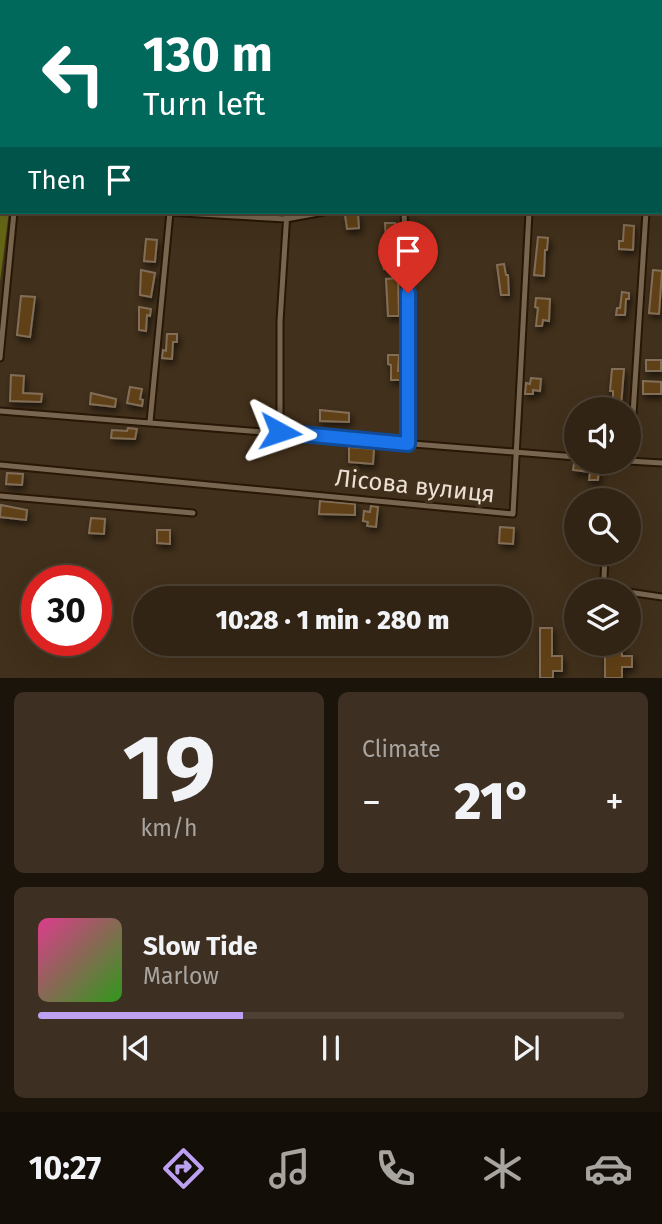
<!DOCTYPE html>
<meta charset="utf-8">
<style>
:root{--surface:#312414;--page:#3d3022;--text:#f1f3f6;--muted:#a8a4a0;--line:#4c4134;--accent:#bca0f2}
body{margin:0;font-family:"Fira Sans",sans-serif;background:var(--page);color:var(--text);height:100vh;display:flex;flex-direction:column;font-size:26px;white-space:nowrap}
*{box-sizing:border-box;margin:0}
p{font-size:23px;color:var(--muted)}
.icon{flex:none;width:38px;height:38px;fill:none;stroke:currentColor;stroke-width:2;stroke-linecap:round;stroke-linejoin:round}
.map{position:relative;height:678px;overflow:hidden}
.sheet{display:flex;flex-direction:column;gap:14px;padding:14px;background:#1b140b;flex:1}
.sheet>*{flex:none}
.hud{position:absolute;left:0px;top:0px;width:663px;height:214px;box-shadow:0 7px 28px #0002,0 0 0 2px var(--line);background:#00695c;color:#fff;overflow:hidden}
.tools{position:absolute;left:564px;top:397px;display:grid;gap:14px}
.tools a{display:grid;place-items:center;width:77px;height:77px;border-radius:50%;background:var(--surface);box-shadow:0 7px 28px #0002,0 0 0 2px var(--line);font-size:35px}
.speed{position:absolute;left:21px;top:565px;display:flex;gap:14px;font-size:35px;font-weight:700;text-align:center}
.speed>*{display:grid;place-content:center;width:91px;height:91px;border-radius:50%;background:var(--surface);box-shadow:0 7px 28px #0002,0 0 0 2px var(--line);line-height:1}
.speed .limit{border:10px solid #d22;background:#fff;color:#111}
.pin{position:absolute;display:grid;place-items:center;width:60px;height:60px;color:#fff;margin:-72px -30px;border-radius:50% 50% 50% 0;rotate:-45deg;box-shadow:0 0 7px #0007}
.pin .icon{rotate:45deg}
.me{position:absolute;width:77px;margin:-38px;rotate:95deg;stroke-linejoin:round;filter:drop-shadow(0 0 5px #0008)}
.turn{display:flex;align-items:center;gap:24px;height:147px;padding:0 28px;font-size:32px}
.turn .icon{width:91px;height:91px;stroke-width:2.5}
.turn b{display:block;font-size:49px;line-height:60px}
.then{display:flex;align-items:center;height:66px;padding:0 28px;background:#0003;gap:14px;font-size:26px}
.big{font-size:52px;font-weight:800;line-height:1.1}
.sheet .card{flex:1;display:flex;flex-direction:column;justify-content:center;gap:10px;min-width:0;padding:0 24px;border-radius:10px;background:var(--page)}
.sheet .dial{align-items:center;gap:0}
.dial b{font-size:91px;line-height:1}
.song{display:flex;align-items:center;gap:21px}
.cover{width:84px;height:84px;border-radius:10px;background:linear-gradient(135deg,hsl(330 70% 55%),hsl(110 70% 35%))}
.played{height:7px;border-radius:4px;background:linear-gradient(90deg,var(--accent) 35%,var(--line) 35%)}
.keys{display:flex;justify-content:space-around;direction:ltr}
.heat{display:flex;justify-content:space-between;align-items:center;font-size:38px;direction:ltr}
.sheet .tiles{flex:1;display:grid;gap:14px;grid-template-columns:1fr 1fr}
.card:last-child{grid-column:span 2}
.trip{position:absolute;left:133px;top:586px;width:399px;height:70px;border-radius:35px;background:var(--surface);box-shadow:0 7px 28px #0002,0 0 0 2px var(--line);font-weight:800;line-height:70px;text-align:center}
.tabs{display:flex;height:112px;justify-content:space-around;align-items:center;background:#140e08;color:var(--muted)}
.tabs .icon{width:49px;height:49px}
.tabs .active{color:var(--accent)}
.tabs b{font-size:32px;color:var(--text)}
.map>svg:first-child{display:block}
.forest{fill:#656615}
.building{fill:#614014;stroke:#826e58;stroke-width:2;filter:url(#shadow)}
.lines{fill:none;stroke-linecap:round;stroke-linejoin:round}
.lane-casing{stroke:#271704;stroke-width:6}
.street-casing{stroke:#271704;stroke-width:9}
.secondary-casing{stroke:#271704;stroke-width:10}
.lane{stroke:#796650;stroke-width:2.5}
.street{stroke:#796650;stroke-width:5}
.secondary{stroke:#9a6f65;stroke-width:7}
.route-casing{stroke:#114b97;stroke-width:18}
.route{stroke:#1a73e8;stroke-width:12}
.labels{text-anchor:middle;stroke-width:7;stroke-linejoin:round;paint-order:stroke}
.street-label{font-size:24px;fill:#ece0d4;stroke:#41301b}
</style>
<div class="map">
<svg width="662" height="678" viewBox="0 0 662 678">
<defs>
<filter id="shadow"><feDropShadow dx="2" dy="4" stdDeviation="3.5" flood-color="#0009"/></filter>
</defs>
<rect width="100%" height="100%" fill="#41301b"/>
<path class="forest" d="M0,21L2,212H9L0,282Z"/>
<path class="building" d="M358,214L359,228L347,229L345,215Z
M385,223H395L397,251L392,252L394,268L384,269L383,262L387,261Z
M624,225L634,226L633,250L619,249V241H623Z
M538,237L548,238L547,250H545L544,276L534,275Z
M146,239L157,240L155,262L144,261Z
M504,264L506,275H508L509,295H501L497,265Z
M141,270L155,273L151,297L140,295Z
M653,270L662,271L659,314L649,313Z
M398,278L399,316H388L386,279Z
M622,292L629,293V299H626L625,315H616L617,308H620Z
M21,296L35,297L30,337L17,335Z
M536,298L550,299L549,321L543,320L542,326H536L538,308L535,307Z
M139,307L151,309L150,316L147,315L146,331L139,330Z
M167,334H177V342H173L172,359L162,358L163,350L166,351Z
M388,355H399L398,371H402V380H391V365L388,364Z
M646,360H661V371H646Z
M612,369H624L621,407H613V391H610Z
M11,375L24,376L23,393L42,394L41,402L10,401Z
M531,378L541,379L540,391L533,390V394H525L526,383L530,384Z
M643,381L661,382V394H643Z
M130,387L142,389L140,399L143,400L142,406L127,403Z
M91,393L116,399L115,407L90,404Z
M320,410L349,413V422L320,421Z
M128,428L137,429L135,439L111,438L112,430L127,431Z
M349,447L374,449L373,464L349,462Z
M574,464L599,466L598,480H589L590,472L573,470Z
M7,473L23,474L22,485L6,484Z
M320,501L355,504V515L319,514Z
M1,505L27,510L26,520L0,517Z
M371,506L378,507L376,527L367,526L368,522L363,521L364,511L370,512Z
M91,518L105,519L104,534L89,533Z
M500,527L514,528L513,544L499,543Z
M157,530H170V544L157,543Z
M540,628H552V656H562V671H553V678H540Z
M605,644H622V656H632V667H622V678H605Z"/>
<g class="lines">
<g class="lane-casing">
<path id="lane" d="M0,6L2,7"/>
</g>
<g class="street-casing">
<path id="street" d="M22,0V2
M99,0V2
M182,2V0
M295,2V0
M406,2V0
M541,2L542,0
M662,51V47
M166,212L286,219L324,212
M404,212L409,321L408,444
M0,358L14,212
M0,411L576,457
M150,422L170,212
M280,432V321L287,212
M628,461L662,463
M630,461L646,212
M0,465L513,514L529,212
M0,496L193,513
M605,553L604,579L609,588L624,592
M628,592L662,597"/>
</g>
<g class="secondary-casing">
<path id="secondary" d="M659,0L662,2
M104,2L116,0"/>
</g>
<use href="#lane" class="lane"/>
<use href="#street" class="street"/>
<use href="#secondary" class="secondary"/>
</g>
<g class="lines">
<g class="route-casing">
<path id="route" d="M280,432L408,444V293"/>
</g>
<use href="#route" class="route"/>
</g>
<g class="labels">
<g class="street-label">
<text transform="translate(415 486) rotate(6)" y="8">Лісова вулиця</text>
</g>
</g>
</svg>
<div class="tools">
<a><svg class="icon" aria-label="sound" viewBox="0 0 24 24"><path d="M4 9h4l5-4v14l-5-4H4zM17 9q2 3 0 6"/></svg></a>
<a><svg class="icon" aria-label="search" viewBox="0 0 24 24"><circle cx="10" cy="10" r="6"/><path d="M15 15l6 6"/></svg></a>
<a><svg class="icon" aria-label="layers" viewBox="0 0 24 24"><path d="M12 4l9 5-9 5-9-5zM3 14l9 5 9-5"/></svg></a>
</div>
<div class="speed"><div class="limit">30</div></div>
<div class="pin" style="left:408px;top:293px;background:#d93025"><svg class="icon" aria-label="arrive" viewBox="0 0 24 24"><path d="M6 21V4h12l-3 4 3 4H6"/></svg></div>
<svg class="me" style="left:280px;top:432px" viewBox="-20 -20 40 40"><path d="M0-17L14 15 0 8-14 15z" fill="#1a73e8" stroke="#fff" stroke-width="4"/></svg>
<div class="trip">10:28 · 1 min · 280 m</div>
<div class="hud">
<div class="turn"><svg class="icon" aria-label="left" viewBox="0 0 24 24"><path d="M17 20v-9H6M10 6l-5 5 5 5"/></svg><div><b>130 m</b>Turn left</div></div>
<div class="then">Then<svg class="icon" aria-label="arrive" viewBox="0 0 24 24"><path d="M6 21V4h12l-3 4 3 4H6"/></svg></div>
</div>
</div>
<section class="sheet">
<div class="tiles">
<div class="card dial"><b>19</b><p>km/h</p></div>
<div class="card"><p>Climate</p>
<div class="heat"><a>−</a><b class="big">21°</b><a>+</a></div>
</div>
<div class="card">
<div class="song"><i class="cover"></i><div><b>Slow Tide</b><p>Marlow</p></div></div>
<div class="played"></div>
<div class="keys"><svg class="icon" aria-label="previous" viewBox="0 0 24 24"><path d="M18 5L8 12l10 7zM5 5v14"/></svg><svg class="icon" aria-label="pause" viewBox="0 0 24 24"><path d="M8 5v14M16 5v14"/></svg><svg class="icon" aria-label="next" viewBox="0 0 24 24"><path d="M6 5l10 7-10 7zM19 5v14"/></svg></div>
</div>
</div>
</section>
<nav class="tabs">
<b>10:27</b>
<svg class="icon active" aria-label="directions" viewBox="0 0 24 24"><path d="M12 3l9 9-9 9-9-9zM9 14v-3h6M13 9l2 2-2 2"/></svg>
<svg class="icon" aria-label="music" viewBox="0 0 24 24"><path d="M9 18V5l10-2v13"/><circle cx="6" cy="18" r="3"/><circle cx="16" cy="16" r="3"/></svg>
<svg class="icon" aria-label="phone" viewBox="0 0 24 24"><path d="M5 4h4l2 5-3 2q2 4 5 5l2-3 5 2v4C11 20 4 13 5 4z"/></svg>
<svg class="icon" aria-label="climate" viewBox="0 0 24 24"><path d="M12 3v18M4 7l16 10M4 17L20 7"/></svg>
<svg class="icon" aria-label="car" viewBox="0 0 24 24"><path d="M5 17H2v-5l4-1 3-4h7l3 4 3 1v5h-3M9 17h6M6 11h13"/><circle cx="7" cy="17" r="2"/><circle cx="17" cy="17" r="2"/></svg>
</nav>
